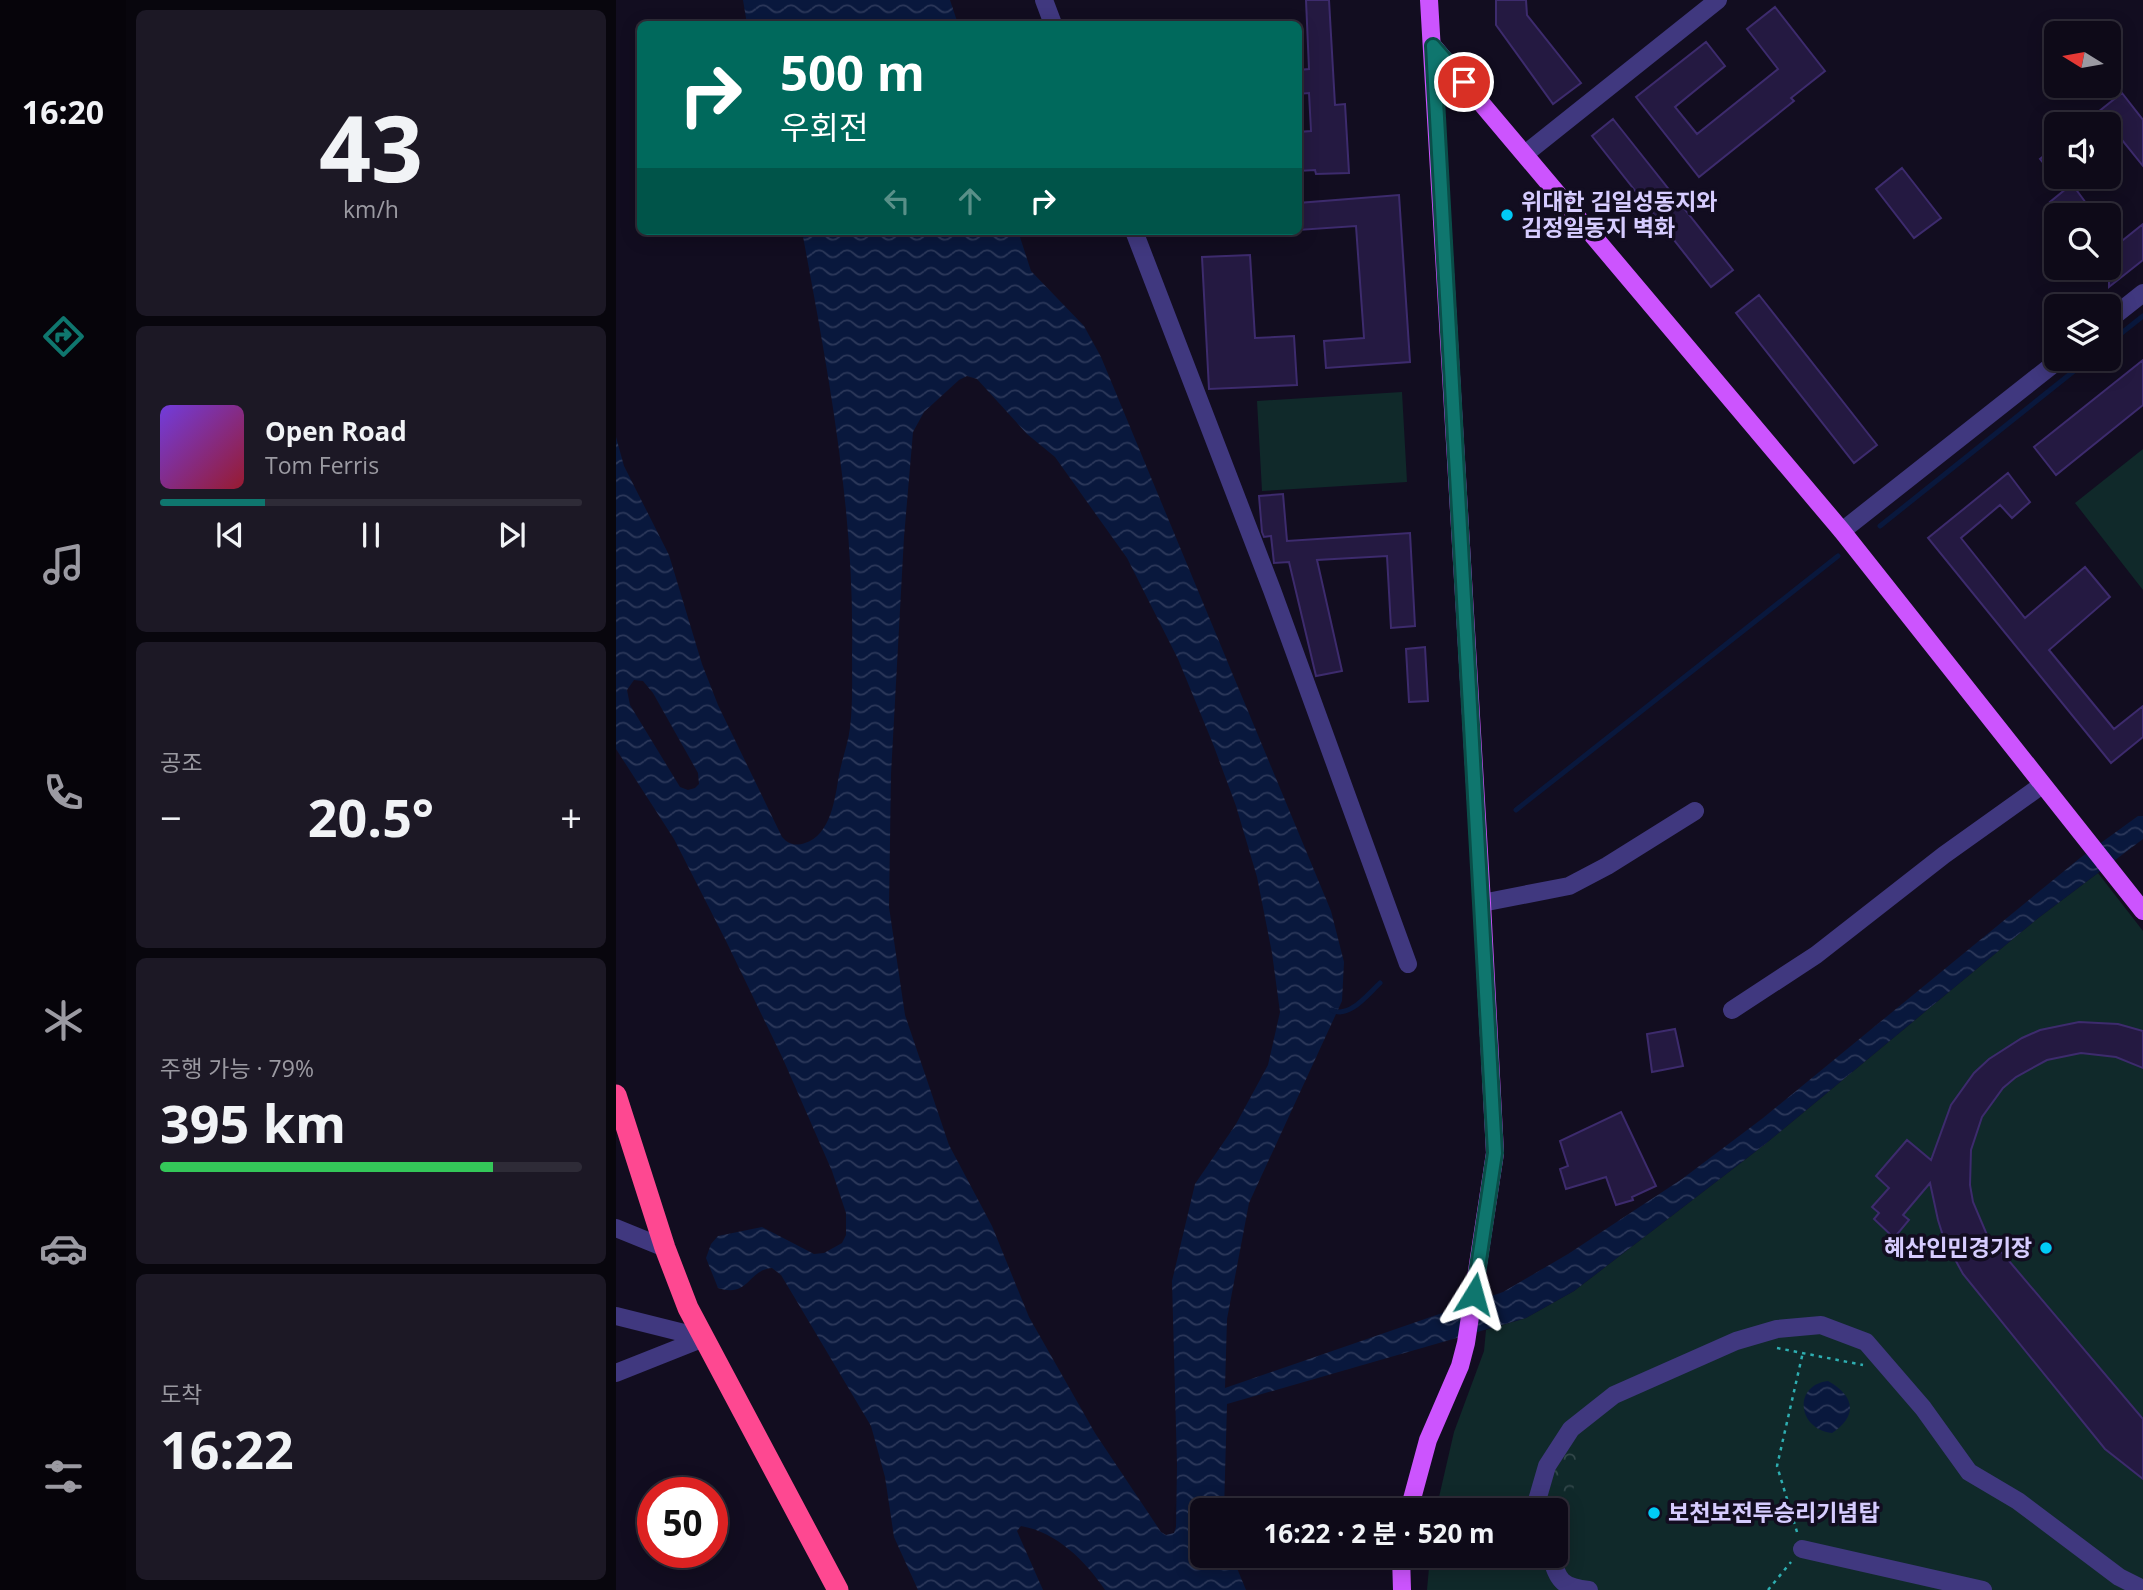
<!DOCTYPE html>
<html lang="ko">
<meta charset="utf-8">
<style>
:root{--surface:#0e0a18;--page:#1c1825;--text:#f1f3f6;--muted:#9b9aa2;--line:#2e2b37;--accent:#0f766e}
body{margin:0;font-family:"Open Sans","Noto Sans KR",sans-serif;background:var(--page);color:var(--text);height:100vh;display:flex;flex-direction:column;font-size:26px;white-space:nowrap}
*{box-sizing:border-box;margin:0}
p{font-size:23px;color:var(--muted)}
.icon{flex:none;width:38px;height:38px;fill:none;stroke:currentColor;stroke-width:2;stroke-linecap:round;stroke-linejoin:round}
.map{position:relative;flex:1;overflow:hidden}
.panel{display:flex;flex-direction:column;gap:10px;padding:10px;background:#08060d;width:490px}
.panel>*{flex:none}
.banner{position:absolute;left:21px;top:21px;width:665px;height:214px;border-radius:10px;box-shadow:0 4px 18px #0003,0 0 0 2px var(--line);background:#00695c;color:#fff;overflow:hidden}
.needle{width:46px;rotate:281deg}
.tools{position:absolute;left:1428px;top:21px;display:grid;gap:14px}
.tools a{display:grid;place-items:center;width:77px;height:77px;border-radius:10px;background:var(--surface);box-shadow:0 4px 18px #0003,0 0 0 2px var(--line);font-size:35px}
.speed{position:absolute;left:21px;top:1477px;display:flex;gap:14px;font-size:35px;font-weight:700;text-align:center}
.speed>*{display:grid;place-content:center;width:91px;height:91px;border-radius:50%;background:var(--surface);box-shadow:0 4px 18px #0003,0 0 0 2px var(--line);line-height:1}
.speed .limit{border:10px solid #d22;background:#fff;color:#111}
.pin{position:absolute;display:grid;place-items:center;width:60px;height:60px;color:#fff;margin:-30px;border:4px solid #fff;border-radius:50%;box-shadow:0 2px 7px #0007}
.me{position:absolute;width:77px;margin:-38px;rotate:8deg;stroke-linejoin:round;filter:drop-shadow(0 0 5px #0008)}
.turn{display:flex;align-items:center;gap:24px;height:147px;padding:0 28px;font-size:32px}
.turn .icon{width:91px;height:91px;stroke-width:2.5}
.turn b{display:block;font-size:49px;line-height:60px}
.lanes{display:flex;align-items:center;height:66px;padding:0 28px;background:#0003;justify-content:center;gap:35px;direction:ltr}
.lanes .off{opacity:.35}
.big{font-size:52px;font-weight:700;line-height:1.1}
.panel .card{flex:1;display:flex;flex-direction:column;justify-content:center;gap:10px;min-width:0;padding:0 24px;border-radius:10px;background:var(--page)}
.panel .dial{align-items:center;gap:0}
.dial b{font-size:91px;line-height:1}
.song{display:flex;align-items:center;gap:21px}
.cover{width:84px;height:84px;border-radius:10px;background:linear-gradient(135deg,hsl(260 70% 55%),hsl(350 70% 35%))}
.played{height:7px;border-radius:4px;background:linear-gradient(90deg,var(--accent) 25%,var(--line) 25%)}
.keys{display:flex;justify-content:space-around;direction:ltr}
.heat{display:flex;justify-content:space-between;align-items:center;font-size:38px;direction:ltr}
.charge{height:10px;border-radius:5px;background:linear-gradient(90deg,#34c759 79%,var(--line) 0)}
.trip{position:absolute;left:574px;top:1498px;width:378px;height:70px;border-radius:10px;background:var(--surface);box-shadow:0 4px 18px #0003,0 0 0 2px var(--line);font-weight:700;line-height:70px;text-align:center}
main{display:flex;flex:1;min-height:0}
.dock{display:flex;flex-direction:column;width:126px;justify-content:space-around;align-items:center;background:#06040a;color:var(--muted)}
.dock .icon{width:49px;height:49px}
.dock .selected{color:var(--accent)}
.dock b{font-size:32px;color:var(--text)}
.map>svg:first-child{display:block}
.green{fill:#10292a}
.forest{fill:url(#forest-crowns)}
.water{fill:url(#water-waves);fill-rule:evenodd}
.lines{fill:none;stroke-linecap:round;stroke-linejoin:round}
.stream{stroke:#09183d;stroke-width:5}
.building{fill:#241941;stroke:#3d2b6d;stroke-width:2}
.path{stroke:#2eaeb1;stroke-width:2.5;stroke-dasharray:3.5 5;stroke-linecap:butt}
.minor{stroke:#40387f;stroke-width:18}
.major{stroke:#cc54fe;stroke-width:18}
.highway{stroke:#fe4891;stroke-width:21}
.route-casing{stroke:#0a4d48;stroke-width:18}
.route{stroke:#0f766e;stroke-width:12}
.poi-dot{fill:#01caf6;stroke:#120d20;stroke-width:2.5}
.labels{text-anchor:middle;stroke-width:7;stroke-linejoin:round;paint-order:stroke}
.poi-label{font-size:23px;font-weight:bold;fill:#d6ccff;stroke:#120d20;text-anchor:start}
</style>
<main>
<nav class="dock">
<b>16:20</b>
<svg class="icon selected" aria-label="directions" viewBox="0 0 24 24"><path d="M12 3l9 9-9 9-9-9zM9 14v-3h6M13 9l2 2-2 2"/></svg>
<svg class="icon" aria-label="music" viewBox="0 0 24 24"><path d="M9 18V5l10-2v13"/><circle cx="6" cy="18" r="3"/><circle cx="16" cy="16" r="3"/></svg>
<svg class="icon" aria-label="phone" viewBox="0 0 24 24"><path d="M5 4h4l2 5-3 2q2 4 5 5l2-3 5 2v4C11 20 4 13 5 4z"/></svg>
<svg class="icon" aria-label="climate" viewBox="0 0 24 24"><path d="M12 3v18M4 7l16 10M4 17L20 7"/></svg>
<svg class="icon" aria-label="car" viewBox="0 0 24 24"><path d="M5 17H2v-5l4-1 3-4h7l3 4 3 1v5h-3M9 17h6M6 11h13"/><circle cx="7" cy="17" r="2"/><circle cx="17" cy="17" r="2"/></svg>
<svg class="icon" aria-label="filters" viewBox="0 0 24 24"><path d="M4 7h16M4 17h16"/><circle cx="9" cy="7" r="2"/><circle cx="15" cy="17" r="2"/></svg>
</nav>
<section class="panel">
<div class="card dial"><b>43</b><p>km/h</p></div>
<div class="card">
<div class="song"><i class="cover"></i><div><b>Open Road</b><p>Tom Ferris</p></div></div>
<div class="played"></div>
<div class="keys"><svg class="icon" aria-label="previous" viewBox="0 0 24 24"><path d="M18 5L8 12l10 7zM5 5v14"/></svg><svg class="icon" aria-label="pause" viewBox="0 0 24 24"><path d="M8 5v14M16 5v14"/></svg><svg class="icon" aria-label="next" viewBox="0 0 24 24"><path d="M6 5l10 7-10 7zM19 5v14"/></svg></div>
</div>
<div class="card"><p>공조</p>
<div class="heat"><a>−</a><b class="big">20.5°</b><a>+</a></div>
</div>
<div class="card"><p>주행 가능 · 79%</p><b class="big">395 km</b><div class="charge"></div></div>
<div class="card"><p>도착</p><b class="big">16:22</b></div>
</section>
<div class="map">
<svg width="1527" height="1590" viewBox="0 0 1527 1590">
<defs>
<pattern id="forest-crowns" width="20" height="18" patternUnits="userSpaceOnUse" patternTransform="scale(1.75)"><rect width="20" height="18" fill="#10292a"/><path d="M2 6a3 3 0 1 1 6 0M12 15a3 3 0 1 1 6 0" fill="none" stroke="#32474a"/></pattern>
<pattern id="water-waves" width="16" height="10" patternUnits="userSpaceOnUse" patternTransform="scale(1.75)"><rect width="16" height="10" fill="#09183d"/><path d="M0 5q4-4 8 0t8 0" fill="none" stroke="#2c385a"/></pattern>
</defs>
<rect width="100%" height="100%" fill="#120d20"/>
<path class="green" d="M786,392L791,482L646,491L641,401Z
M1527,449V590L1459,503Z
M1482,873L1527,931V1590H811L814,1556H940V1510H820L838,1432L868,1351L870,1330L910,1318L958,1291L1148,1145L1421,919Z"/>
<path class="forest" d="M953,1438L959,1441L965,1452L948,1534L940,1538V1510H922L927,1476Z"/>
<path class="water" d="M127,0H334L342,24H131Z
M186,231H402L415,271L468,326L485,357L715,911L728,962L726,1001L633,1203L611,1319L609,1388L887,1292L952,1254L1066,1179L1147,1118L1464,858L1522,816H1527V839L1421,919L1148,1145L958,1291L910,1318L611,1404L608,1510H586V1556H616L630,1590H489C469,1561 441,1532 405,1526L401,1531L427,1590H302L278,1537L269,1477L255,1426L180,1300L165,1275L156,1268C131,1270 134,1298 102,1288L90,1258L95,1244L102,1236L146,1227L198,1254L208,1253L226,1243L230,1235V1213L216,1171L167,1059L110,941L58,839L0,749V437L8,466L53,555L86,664L102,705L166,837C173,845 180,846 189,843C215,835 219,798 223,775C226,759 232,744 234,728C237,704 236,678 236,654C239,511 212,371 186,231ZM351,376L361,379L411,434L439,457L511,558L562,659L597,744L620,806L641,877L656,953L664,1012L652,1065L620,1124L579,1184L556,1281L561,1465L560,1527L558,1533L550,1535L545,1532L479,1433L413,1317L376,1226L333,1145L289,1015L273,907L275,774L288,537L297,432L308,412L343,380ZM18,680L27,681L37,693L82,773L83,784L79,788L72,790L64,787L14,705L11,690Z
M1212,1381C1239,1396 1242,1416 1216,1433C1181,1429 1177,1385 1212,1381Z"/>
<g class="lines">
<path class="stream" d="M1493,343L1527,316
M1264,526L1473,359
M900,810L1222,556
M716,1010C733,1019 752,994 764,983"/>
</g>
<path class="building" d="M690,0H713L719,105L729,104L733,173L700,174L699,170L682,171V132L695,131L693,93L682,94V70L693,69Z
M880,0H910L911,15L965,83L937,104L880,25Z
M1159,7L1209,71L1175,98L1178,101L1083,177L1020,97L1090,42L1109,66L1059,107L1081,134L1162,69L1131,29Z
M1506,93L1527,120V166L1498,130L1493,134V124H1467Z
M997,119L1117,270L1095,287L976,136Z
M1440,146V179L1424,159Z
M1286,168L1325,218L1298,238L1260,189Z
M1456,184L1470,203L1480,215H1445L1434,202Z
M783,195L794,362L710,368L708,341L748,338L740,226L682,230V203Z
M1527,224V260L1493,287V277L1485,268H1493V232L1502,244Z
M634,255L639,338L678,336L681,385L593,389L586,257Z
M1143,295L1261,445L1238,463L1120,313Z
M1527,360V405L1440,475L1418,447Z
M1392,473L1414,502L1396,518L1384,505L1345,538L1409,618L1469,567L1494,597L1433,650L1498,729L1527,706V737L1495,763L1312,538Z
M667,494L671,541L794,533L799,626L775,628L771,556L701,560L726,671L700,676L673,562L658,563L655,536L648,537L646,532L643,496Z
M809,647L812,701L793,702L790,649Z
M1463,1022L1502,1024L1527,1031V1068L1500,1057L1465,1053L1431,1060L1400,1077L1387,1088L1366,1117L1355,1150L1354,1185L1357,1202L1371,1235L1527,1419V1479L1489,1449L1347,1274L1328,1239L1322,1220L1314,1183L1287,1215L1293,1220L1278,1238L1258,1219L1263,1213L1256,1207L1273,1188L1260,1176L1291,1140L1315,1160L1335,1105L1358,1073L1373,1059L1406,1038L1424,1030Z
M1059,1029L1067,1066L1036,1072L1031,1034Z
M1005,1112L1040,1186L1016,1197L1017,1200L1000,1205L990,1177L950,1189L944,1169L952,1166L944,1141Z"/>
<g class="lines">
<path class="path" d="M1161,1348L1247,1365
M1181,1532L1161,1466L1187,1352
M1152,1590L1175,1562"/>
<path class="minor" d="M428,0L437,24
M909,154L1102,0
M518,231L656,590L792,964
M1493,320L1527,293
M1226,531L1444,359
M866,903L953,886L991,866L1079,811
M1116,1010L1200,955L1328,855L1426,785
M0,1228L49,1248
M0,1316L88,1338
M0,1373L88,1338
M922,1510L920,1504L931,1466L955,1429L998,1395L1120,1341L1161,1329L1205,1325L1250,1342L1307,1408L1353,1472L1402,1501L1503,1577L1527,1589
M1186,1549L1367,1590
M935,1556C942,1581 946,1587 973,1590"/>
<path class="major" d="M817,46L1226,531L1527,911
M793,1510L812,1440L844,1366L850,1343L879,1153L866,903L813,0
M785,1556L786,1590"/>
<path class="highway" d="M0,1095L49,1248L72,1308L222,1590"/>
</g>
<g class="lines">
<g class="route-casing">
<path id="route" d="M848,82L817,46L879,1153L858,1294"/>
</g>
<use href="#route" class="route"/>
</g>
<g class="poi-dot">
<circle cx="891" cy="215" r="7"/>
<circle cx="1430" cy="1248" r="7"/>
<circle cx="1038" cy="1513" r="7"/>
</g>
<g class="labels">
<g class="poi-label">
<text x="905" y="210">위대한 김일성동지와<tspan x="905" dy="26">김정일동지 벽화</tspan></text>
<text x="1416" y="1256" text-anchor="end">혜산인민경기장</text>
<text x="1052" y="1521">보천보전투승리기념탑</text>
</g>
</g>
</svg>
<div class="tools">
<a><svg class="needle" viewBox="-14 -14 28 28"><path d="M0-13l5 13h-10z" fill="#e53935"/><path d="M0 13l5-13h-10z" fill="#9b9aa2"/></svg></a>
<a><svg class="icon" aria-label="sound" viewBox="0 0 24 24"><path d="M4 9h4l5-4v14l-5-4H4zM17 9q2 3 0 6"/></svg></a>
<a><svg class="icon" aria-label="search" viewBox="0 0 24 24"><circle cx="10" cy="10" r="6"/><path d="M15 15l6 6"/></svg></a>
<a><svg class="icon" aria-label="layers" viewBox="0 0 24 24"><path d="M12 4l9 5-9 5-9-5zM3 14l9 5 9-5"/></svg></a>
</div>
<div class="speed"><div class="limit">50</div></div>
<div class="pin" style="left:848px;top:82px;background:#d93025"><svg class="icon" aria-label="arrive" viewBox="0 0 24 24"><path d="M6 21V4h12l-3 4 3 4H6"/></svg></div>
<svg class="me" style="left:858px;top:1294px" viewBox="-20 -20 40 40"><path d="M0-17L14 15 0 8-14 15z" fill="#0f766e" stroke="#fff" stroke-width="4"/></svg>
<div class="trip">16:22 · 2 분 · 520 m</div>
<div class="banner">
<div class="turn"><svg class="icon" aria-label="right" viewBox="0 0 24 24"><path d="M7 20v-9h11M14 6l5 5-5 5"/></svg><div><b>500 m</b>우회전</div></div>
<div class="lanes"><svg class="icon off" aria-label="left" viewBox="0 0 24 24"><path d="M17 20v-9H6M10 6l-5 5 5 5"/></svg><svg class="icon off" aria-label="ahead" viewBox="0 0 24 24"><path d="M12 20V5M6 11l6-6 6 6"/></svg><svg class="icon" aria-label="right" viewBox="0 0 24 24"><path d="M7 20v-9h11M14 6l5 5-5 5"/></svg></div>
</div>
</div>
</main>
